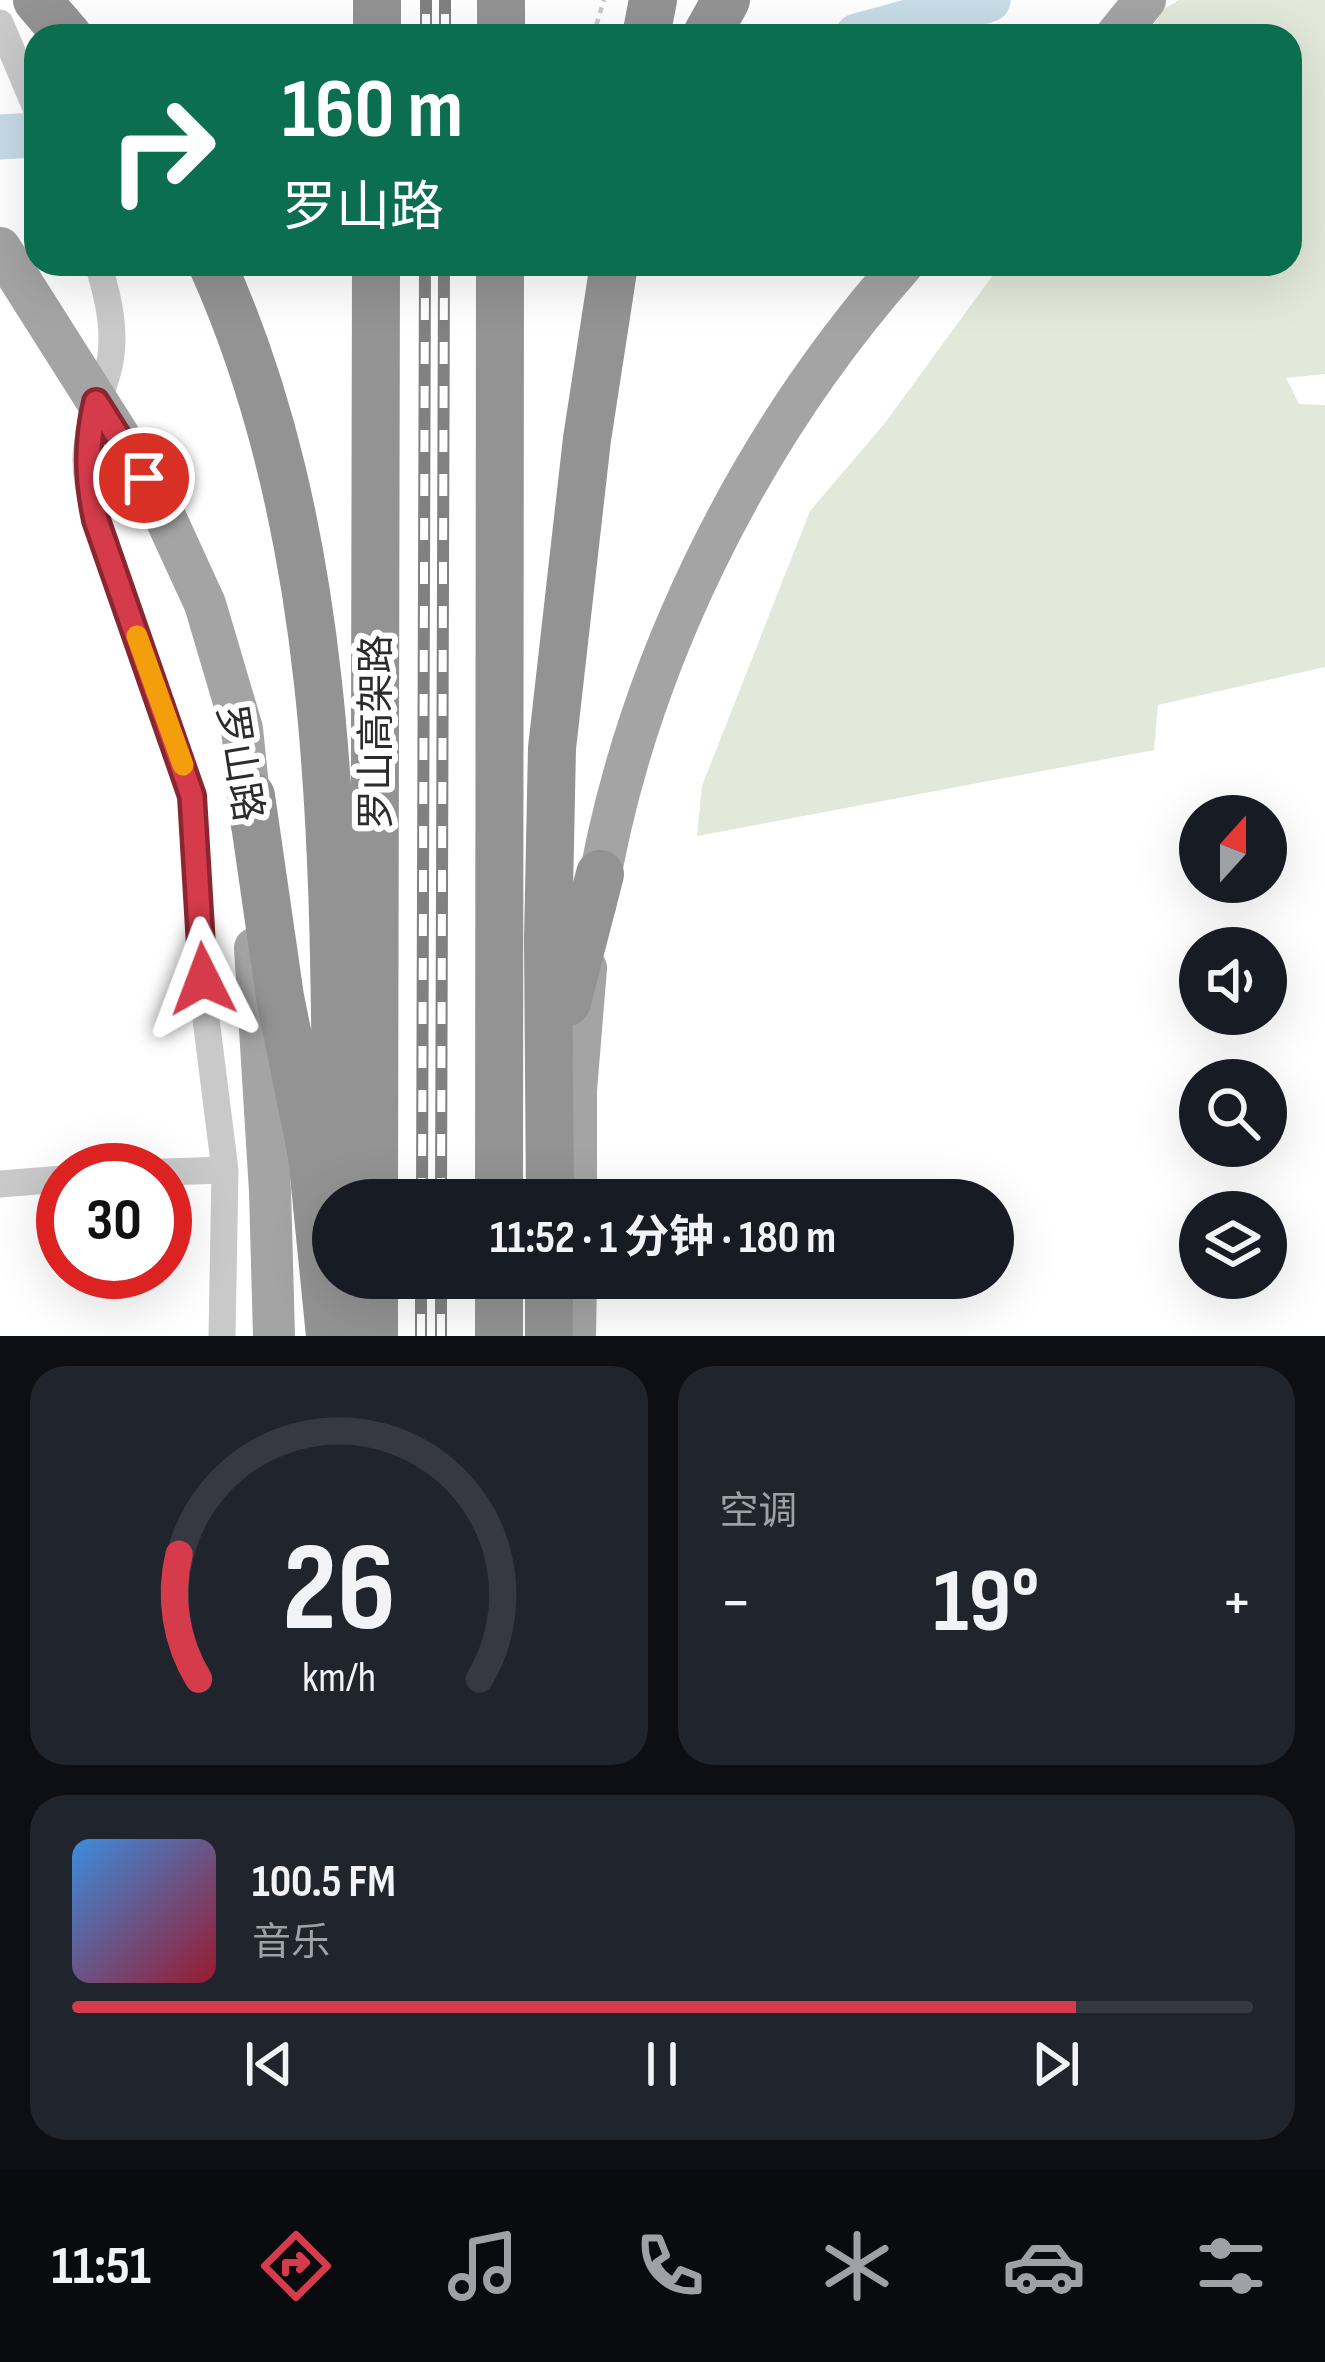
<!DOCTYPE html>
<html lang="zh">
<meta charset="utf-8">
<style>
:root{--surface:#171b24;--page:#20242c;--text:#f1f3f6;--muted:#9ea1a6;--line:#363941;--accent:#d63b4b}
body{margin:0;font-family:"Sofia Sans Condensed","Noto Sans SC",sans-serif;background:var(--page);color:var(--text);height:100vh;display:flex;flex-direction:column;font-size:45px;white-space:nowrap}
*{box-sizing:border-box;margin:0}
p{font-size:39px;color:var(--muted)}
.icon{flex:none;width:66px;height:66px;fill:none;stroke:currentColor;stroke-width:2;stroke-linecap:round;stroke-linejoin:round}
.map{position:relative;height:1336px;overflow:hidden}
.drawer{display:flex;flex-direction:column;gap:30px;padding:30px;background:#0d0f14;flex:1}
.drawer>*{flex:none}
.banner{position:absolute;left:24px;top:24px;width:1278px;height:252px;border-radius:36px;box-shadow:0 12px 48px #0002;background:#0b6e4f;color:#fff;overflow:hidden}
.needle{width:78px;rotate:21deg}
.controls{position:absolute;left:1179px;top:795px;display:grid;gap:24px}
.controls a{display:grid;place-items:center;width:108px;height:108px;border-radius:50%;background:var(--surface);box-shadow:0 12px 48px #0002;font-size:60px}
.speed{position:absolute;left:36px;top:1143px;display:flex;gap:24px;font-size:60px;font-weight:700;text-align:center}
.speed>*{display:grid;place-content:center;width:156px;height:156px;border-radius:50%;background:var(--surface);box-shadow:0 12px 48px #0002;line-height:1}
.speed .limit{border:18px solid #d22;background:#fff;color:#111}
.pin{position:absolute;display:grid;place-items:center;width:102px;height:102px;color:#fff;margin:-51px;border:6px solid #fff;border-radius:50%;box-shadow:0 3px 12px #0007}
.me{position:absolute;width:132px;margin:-66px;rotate:357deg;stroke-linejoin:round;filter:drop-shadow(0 0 9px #0008)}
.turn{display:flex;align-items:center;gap:42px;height:252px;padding:0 60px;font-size:54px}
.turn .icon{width:156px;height:156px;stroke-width:2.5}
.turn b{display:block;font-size:84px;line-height:102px}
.big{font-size:90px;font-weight:700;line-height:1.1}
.drawer .widget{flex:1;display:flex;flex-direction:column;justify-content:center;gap:18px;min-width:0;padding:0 42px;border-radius:36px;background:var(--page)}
.drawer .dial{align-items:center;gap:0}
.dial svg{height:312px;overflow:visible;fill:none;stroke:var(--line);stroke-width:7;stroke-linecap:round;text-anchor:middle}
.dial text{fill:var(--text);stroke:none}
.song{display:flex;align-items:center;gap:36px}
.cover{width:144px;height:144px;border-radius:18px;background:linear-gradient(135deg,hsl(210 70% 55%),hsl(350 70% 35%))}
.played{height:12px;border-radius:6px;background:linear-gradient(90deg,var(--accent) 85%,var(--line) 85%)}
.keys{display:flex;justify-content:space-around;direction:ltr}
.heat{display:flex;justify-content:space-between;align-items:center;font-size:66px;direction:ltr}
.drawer .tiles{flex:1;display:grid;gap:30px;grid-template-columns:1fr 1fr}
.widget:last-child{grid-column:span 2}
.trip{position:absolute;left:312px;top:1179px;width:702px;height:120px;border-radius:60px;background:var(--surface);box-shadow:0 12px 48px #0002;font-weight:700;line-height:120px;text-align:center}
.dock{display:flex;height:192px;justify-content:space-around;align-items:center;background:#090b0e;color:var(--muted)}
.dock .icon{width:84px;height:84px}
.dock .on{color:var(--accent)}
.dock b{font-size:54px;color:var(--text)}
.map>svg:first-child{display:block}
.green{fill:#e2e8da}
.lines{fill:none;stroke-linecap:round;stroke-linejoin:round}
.river{stroke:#c7dce7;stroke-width:45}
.path{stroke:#c9c9c9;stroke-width:4.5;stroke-dasharray:6 6;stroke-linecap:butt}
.street{stroke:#c9c9c9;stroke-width:27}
.primary{stroke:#a4a4a4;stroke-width:42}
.highway{stroke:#939393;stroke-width:48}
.rail-casing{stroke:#818181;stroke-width:12}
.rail{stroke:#fff;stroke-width:8;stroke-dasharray:22;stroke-linecap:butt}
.route-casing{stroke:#8b2631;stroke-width:30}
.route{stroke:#d63b4b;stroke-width:21}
.slow{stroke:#f59e0b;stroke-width:21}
.labels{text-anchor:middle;stroke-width:12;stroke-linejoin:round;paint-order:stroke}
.street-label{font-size:39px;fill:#2c2c2c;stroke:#fff}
</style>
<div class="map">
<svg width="1325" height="1336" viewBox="0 0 1325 1336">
<rect width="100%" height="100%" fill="#fff"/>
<path class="green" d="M1179,0H1325V374L1286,378L1299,404L1325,405V667L1158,705L1154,750L697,836L702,786L810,511L885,423L1001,264H1290V36H1147L1164,9Z"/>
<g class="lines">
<path class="river" d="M857,36L988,0
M0,137L36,135"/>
<path class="path" d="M593,36L604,0
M652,269L812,264"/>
<path class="street" d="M0,23L36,108
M98,264C109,299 118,338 107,374C99,402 88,426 86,456C85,477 91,499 96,520L192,797L206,1019L225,1170L222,1336
M165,1172L225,1170
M0,1184L63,1179"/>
<path class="primary" d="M1116,36L1145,0
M0,248L126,447L161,508L205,604L242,729L252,825
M595,906C632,673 747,440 903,264
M255,948L270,1191L274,1336
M576,1200V1090L586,968
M575,1336L576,1278"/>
<path class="highway" d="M37,0L68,36
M377,36V0
M501,36V0
M646,36L653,0
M706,36L726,0
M212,264C343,555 333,888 337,1200
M251,796L280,997L312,1155L330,1336
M567,1002L600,874
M374,1200L376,264
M499,1200L500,264
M550,1200L548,939L552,748L587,439L614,264
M374,1336V1278
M499,1336V1278
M549,1336V1278"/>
<g class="rail-casing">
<path id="rail" d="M426,36V0
M445,36V0
M422,1200L425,264
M441,1200L444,264
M421,1336V1278
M441,1336V1278"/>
</g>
<use href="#rail" class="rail"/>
</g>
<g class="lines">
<g class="route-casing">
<path id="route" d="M144,478L96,402C86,444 87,478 96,520L192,796L203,979"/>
</g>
<use href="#route" class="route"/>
<path class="slow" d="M137,636L183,765"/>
</g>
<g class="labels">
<g class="street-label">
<text transform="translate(375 732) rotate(-90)" y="14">罗山高架路</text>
<text transform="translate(241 763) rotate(81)" y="14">罗山路</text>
</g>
</g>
</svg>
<div class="controls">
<a><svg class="needle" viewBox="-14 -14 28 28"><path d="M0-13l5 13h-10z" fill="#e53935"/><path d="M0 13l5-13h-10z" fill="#9ea1a6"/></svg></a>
<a><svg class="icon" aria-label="sound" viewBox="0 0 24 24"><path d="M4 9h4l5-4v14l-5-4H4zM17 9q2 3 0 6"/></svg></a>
<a><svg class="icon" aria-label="search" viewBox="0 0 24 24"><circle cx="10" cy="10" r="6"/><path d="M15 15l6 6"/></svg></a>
<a><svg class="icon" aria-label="layers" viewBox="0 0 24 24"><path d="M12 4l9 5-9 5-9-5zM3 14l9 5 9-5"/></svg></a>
</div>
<div class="speed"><div class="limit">30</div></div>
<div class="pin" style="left:144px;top:478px;background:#d93025"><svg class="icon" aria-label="arrive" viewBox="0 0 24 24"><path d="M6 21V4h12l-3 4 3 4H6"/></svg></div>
<svg class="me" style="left:203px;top:979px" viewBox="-20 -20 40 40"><path d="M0-17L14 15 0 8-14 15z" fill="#d63b4b" stroke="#fff" stroke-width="4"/></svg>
<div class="trip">11:52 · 1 分钟 · 180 m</div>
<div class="banner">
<div class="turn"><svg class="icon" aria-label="right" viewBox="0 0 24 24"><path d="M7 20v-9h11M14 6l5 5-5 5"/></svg><div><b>160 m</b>罗山路</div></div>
</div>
</div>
<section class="drawer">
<div class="tiles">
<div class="widget dial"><svg viewBox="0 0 100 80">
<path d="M14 69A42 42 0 1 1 86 69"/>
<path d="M14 69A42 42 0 0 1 9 37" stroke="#d63b4b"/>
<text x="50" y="56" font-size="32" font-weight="700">26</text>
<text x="50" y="72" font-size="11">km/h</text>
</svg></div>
<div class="widget"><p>空调</p>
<div class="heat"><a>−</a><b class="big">19°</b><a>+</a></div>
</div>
<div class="widget">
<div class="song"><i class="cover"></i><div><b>100.5 FM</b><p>音乐</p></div></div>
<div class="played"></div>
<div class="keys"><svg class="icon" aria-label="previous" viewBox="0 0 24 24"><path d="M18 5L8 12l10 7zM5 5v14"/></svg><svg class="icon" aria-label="pause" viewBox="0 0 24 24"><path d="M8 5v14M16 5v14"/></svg><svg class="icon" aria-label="next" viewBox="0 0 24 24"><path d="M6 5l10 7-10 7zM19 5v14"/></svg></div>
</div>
</div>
</section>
<nav class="dock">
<b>11:51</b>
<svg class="icon on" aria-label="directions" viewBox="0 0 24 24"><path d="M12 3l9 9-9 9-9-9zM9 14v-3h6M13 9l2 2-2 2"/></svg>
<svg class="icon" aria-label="music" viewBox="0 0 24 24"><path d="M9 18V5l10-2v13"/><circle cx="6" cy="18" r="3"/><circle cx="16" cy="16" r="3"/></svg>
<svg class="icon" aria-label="phone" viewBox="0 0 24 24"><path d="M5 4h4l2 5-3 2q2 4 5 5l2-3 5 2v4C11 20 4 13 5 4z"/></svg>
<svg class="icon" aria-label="climate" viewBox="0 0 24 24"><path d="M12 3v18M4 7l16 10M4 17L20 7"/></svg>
<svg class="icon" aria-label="car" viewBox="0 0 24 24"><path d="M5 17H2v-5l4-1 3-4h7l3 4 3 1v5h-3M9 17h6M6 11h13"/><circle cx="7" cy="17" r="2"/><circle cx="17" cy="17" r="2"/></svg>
<svg class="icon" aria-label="filters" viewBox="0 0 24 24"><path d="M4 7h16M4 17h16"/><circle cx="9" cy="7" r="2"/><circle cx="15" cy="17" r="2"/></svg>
</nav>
